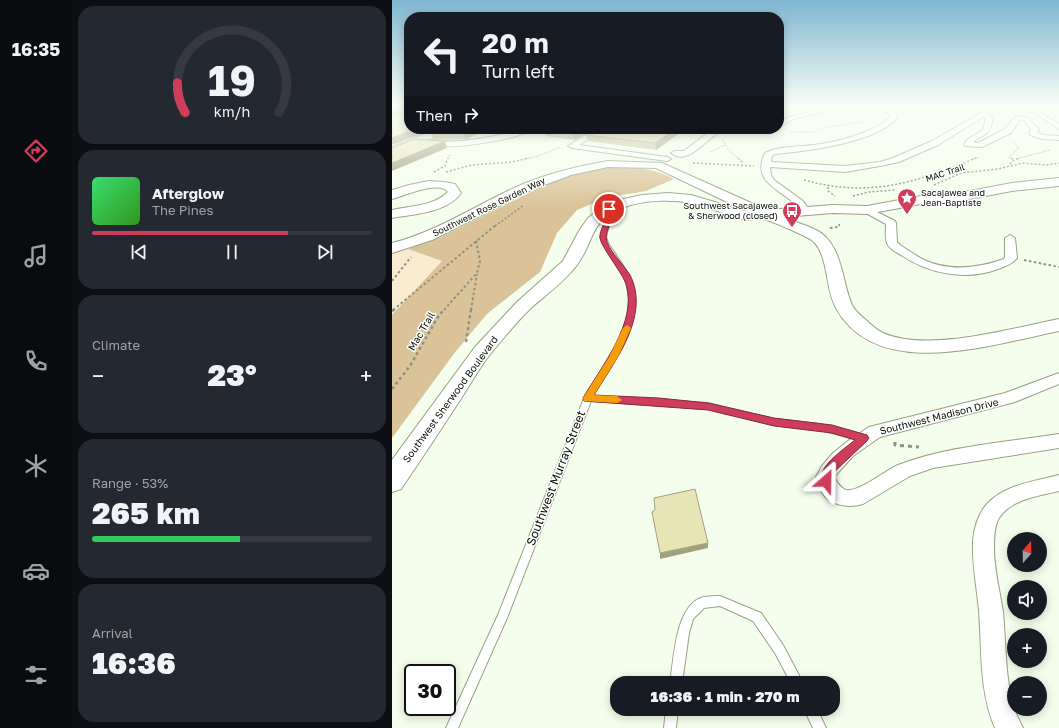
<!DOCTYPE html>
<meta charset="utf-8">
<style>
:root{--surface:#171b24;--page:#242831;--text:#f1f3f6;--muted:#9ea1a6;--line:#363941;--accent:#ce3e5b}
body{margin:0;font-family:"Golos Text",sans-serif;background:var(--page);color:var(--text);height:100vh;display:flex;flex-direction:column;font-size:15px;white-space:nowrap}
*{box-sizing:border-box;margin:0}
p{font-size:13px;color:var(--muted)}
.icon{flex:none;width:22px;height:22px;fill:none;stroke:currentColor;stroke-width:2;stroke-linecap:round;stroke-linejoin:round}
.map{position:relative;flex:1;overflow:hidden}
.sheet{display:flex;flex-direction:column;gap:6px;padding:6px;background:#0d0f14;width:320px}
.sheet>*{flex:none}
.top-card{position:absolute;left:12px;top:12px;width:380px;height:122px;border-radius:16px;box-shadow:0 2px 10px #0003;background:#171b24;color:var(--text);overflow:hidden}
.needle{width:26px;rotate:20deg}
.buttons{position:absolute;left:615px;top:532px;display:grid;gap:8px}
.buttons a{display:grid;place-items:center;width:40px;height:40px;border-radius:50%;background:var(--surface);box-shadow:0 2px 10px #0003;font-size:20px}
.speed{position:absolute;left:12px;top:664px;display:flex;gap:8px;font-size:20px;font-weight:700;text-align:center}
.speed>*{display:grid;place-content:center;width:52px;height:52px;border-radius:50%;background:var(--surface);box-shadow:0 2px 10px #0003;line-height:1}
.speed .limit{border:2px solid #111;border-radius:6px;background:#fff;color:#111}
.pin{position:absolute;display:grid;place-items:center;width:34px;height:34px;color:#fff;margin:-17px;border:2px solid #fff;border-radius:50%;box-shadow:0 1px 4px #0007}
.me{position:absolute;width:44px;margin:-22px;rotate:25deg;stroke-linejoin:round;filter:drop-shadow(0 0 3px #0008)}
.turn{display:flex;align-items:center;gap:14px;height:84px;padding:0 12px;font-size:18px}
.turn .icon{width:52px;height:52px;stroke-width:2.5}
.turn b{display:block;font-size:28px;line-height:34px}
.then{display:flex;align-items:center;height:38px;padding:0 12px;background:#0003;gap:8px;font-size:15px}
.big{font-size:30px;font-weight:800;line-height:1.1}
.sheet .tile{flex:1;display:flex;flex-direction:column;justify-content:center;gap:6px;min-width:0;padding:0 14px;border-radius:16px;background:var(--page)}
.sheet .dial{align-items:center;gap:0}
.dial svg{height:104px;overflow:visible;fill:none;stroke:var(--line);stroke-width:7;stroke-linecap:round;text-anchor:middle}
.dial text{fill:var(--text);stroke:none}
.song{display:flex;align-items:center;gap:12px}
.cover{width:48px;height:48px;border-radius:6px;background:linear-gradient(135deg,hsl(140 70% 55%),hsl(110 70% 35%))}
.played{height:4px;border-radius:2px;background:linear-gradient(90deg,var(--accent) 70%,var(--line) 70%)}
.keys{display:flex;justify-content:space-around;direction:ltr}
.heat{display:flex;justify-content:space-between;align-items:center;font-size:22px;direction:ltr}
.charge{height:6px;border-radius:3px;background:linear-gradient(90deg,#34c759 53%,var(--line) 0)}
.trip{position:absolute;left:218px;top:676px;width:230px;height:40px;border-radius:16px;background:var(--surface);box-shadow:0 2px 10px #0003;font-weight:800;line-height:40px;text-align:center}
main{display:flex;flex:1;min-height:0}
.dock{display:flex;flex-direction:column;width:72px;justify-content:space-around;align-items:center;background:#090b0e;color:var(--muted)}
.dock .icon{width:28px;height:28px}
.dock .selected{color:var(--accent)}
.dock b{font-size:18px;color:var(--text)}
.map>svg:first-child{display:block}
.green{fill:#f9ead0}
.forest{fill:#dac399}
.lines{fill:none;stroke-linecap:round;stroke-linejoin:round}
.lane-casing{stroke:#94a286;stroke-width:2}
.street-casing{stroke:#94a286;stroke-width:2}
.secondary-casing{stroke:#94a286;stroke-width:2}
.primary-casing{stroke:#94a286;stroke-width:2}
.path-far4{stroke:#8b9284;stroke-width:1;stroke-dasharray:1.5 1.5;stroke-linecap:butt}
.path-far3{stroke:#8b9284;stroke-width:1.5;stroke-dasharray:2 2;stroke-linecap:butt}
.path-far2{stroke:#8b9284;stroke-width:2;stroke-dasharray:2.5 2.5;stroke-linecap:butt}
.path-far1{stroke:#8b9284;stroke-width:2.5;stroke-dasharray:3 3;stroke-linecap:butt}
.path{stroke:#8b9284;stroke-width:3;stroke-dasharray:4 4;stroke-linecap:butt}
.lane{fill:#fff;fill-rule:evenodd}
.street{fill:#fff;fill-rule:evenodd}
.secondary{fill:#fff;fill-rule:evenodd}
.primary{fill:#fff;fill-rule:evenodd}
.wall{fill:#c7c59d}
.shaded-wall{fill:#a2a07f}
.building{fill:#e7e5b6;stroke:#a2a07f}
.route{fill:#ce3e5b;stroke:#86283b}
.slow{fill:#f59e0b}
.labels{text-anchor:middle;stroke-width:3;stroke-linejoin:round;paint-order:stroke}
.far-street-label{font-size:9px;fill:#0a0e05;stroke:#fff}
.far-poi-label{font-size:9px;fill:#0a0e05;stroke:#fff;text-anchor:start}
.street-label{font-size:10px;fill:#0a0e05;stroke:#fff}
.near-street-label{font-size:12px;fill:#0a0e05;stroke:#fff}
</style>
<main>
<nav class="dock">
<b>16:35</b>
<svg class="icon selected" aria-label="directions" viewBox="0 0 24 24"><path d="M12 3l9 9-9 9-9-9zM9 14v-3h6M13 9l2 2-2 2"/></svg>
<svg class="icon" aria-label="music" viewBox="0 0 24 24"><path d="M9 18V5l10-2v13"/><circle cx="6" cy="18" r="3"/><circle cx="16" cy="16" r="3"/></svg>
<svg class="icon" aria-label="phone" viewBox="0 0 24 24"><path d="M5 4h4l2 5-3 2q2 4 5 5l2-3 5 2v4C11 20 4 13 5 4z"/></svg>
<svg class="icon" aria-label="climate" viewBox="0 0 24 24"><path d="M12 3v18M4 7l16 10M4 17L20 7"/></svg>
<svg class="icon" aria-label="car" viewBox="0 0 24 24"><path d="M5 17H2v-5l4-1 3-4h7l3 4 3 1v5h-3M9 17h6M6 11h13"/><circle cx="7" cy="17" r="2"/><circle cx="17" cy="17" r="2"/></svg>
<svg class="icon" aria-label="filters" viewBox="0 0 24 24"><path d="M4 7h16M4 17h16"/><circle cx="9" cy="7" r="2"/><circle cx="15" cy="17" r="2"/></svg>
</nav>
<section class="sheet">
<div class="tile dial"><svg viewBox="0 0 100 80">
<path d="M14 69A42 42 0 1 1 86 69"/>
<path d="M14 69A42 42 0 0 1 8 46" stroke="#ce3e5b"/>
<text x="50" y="56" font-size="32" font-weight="700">19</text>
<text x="50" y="72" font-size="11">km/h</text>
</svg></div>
<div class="tile">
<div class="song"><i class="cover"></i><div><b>Afterglow</b><p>The Pines</p></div></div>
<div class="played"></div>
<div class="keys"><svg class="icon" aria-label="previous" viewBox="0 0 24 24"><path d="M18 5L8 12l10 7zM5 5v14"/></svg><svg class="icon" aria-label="pause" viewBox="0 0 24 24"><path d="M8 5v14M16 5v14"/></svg><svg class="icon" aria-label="next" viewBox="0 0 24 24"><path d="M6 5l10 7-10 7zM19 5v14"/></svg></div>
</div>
<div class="tile"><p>Climate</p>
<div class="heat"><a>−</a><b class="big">23°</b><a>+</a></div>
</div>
<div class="tile"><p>Range · 53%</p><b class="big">265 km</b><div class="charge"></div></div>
<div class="tile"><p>Arrival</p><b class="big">16:36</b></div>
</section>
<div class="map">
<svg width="667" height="728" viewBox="0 0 667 728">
<rect width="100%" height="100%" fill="#f5feec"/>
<path class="green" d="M16,249L50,261L0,315V253Z"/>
<path class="forest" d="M226,166C246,168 264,169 282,179L254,191L216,197L185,210L165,233L148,272L95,314L64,351L0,438V315L50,261L16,249L49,237L173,175L201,168Z"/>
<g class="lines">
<g class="lane-casing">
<path id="lane" d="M215,208H219L220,214L214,237L216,243C223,254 232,265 237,277C255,319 222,361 201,396L316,403L382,419L428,424L471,435L474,436L475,438L474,440L471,441L428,430L382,425L316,409L199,401L115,618L66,728H54L106,615L192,398L223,348L235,320L237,300L235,286L231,275L210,243L208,237L216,214Z
M328,596L369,613L391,645L411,683H399L383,653L361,621L328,606L312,608L301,619L297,633L290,683H278C282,659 283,612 306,599C312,596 322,596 328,596Z
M274,709H286L284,728H272Z
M412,709H425L434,728H421Z"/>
</g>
<g class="street-casing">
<path id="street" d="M436,107H444L437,111L401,119L387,127V122L397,117Z
M478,107H488L502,111L505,118C484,143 414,151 383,154L380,156L379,162L453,166L488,162L501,158L540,141L591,112L601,117C597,138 595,131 581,142L586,143L613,129L624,116L637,118L641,124L647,129L645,132L651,135L667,136V140L650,139L638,135L637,133L639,129L632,120L628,119L619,133L590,147L573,146L572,144L576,139L591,130L594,118L591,117L546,145L507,162L488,166L453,172L378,167L379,175L382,180L411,201L418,211L413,214C407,212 403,203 397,199C380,186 361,178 373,153C386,146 406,147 421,145C443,143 482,132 498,118L497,113Z
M628,107C643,107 654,116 667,124V129L644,114Z
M130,129H141C128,140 42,153 30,143L34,141C67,143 98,139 130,129Z
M203,129H212L187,145L275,157L279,159L275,161L180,148L176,146Z
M321,129H343C338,133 330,131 325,134C312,141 295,166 279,153L283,151H292Z
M475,207L503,221L504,223L505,242L508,245C516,250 524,256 532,260C559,272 586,268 612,259L613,257V238L618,235L623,238L625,258C620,264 614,266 606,269C574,281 537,274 509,255C504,252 496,248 495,243C493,238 494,230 494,224L472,212L470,210L472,208Z
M667,373V384L623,402L488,437L461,456L442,477C445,482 448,488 454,490C466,493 494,470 506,465C554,446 615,442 667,434V448L541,468L518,476L471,504C458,508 441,506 432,495C428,490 426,483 424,477L430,466L441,453L456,441L477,427L613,393Z
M667,475V491C647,496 619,499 607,518C602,526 602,539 602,548C602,570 608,591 611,612C614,644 613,678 622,709C624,714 628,722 631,728H603C587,691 590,650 587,611C585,588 580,565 581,541C582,529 586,514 595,504C612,485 643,481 667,475Z"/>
</g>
<g class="secondary-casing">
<path id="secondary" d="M46,129H60L59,131L0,154V147Z
M216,161L270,163L375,210L441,205L475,206L529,196L572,192L620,183L667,178V186L620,191L572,200L529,204L475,214L441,213L391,217C401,222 412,224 422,229C451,242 449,280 460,305C463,311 469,316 474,320C479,325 485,330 491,333C536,353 620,328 667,319V331C602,344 485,383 444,308C433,289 437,258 422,242C418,237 377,220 371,219C363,218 356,221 349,219C332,214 316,207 299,203C279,199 252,200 233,207C196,221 204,239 185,265C173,281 155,294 140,307C125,321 112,338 99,353C88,367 79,383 70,397C50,428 30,458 9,489L0,492V460L83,347L125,302L171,261L187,231L196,218L212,206L227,200L250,195L276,193L299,195L356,212L264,168L216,167L179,175L139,190L40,240L0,253V243C47,231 87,203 131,184C158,173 187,166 216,161Z
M37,181L52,182L63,184L69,193C55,213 22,214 0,218V210C18,206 42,206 56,192C47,180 12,196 0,199V190L17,185Z"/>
</g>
<g class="primary-casing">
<path id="primary" d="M659,107H667V110L661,109Z"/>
</g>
<path class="path-far4" d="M554,107L577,110
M452,109L471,110
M511,112H570
M399,132H421L430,128L469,122L479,116
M331,140L336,149L347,159
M318,152L333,145
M56,159L58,155
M132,159L144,157L168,147
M581,159L587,157
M621,159L617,157L627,148L622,143
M624,159L658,150"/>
<path class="path-far3" d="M346,158L352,164
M619,158L622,160
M301,163L362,166
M618,164L622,160L628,158
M42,172L53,166L56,158
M54,172L80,165L120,162L137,158
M412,180C476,198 524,183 584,158
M542,185L569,173L606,169L631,163L654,165L667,163
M436,187V191L443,196
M461,196L477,192L503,190
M103,226L132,205
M447,226L448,223"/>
<path class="path-far2" d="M438,228L446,227L447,225
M632,260L667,267
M0,281L19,257
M1,310L104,225
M52,310L85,273L88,261L84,240
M79,310L85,274"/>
<path class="path-far1" d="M0,311L3,309
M74,342L79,309
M0,389L18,366L47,315L53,309"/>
<path class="path" d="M503,442V445L527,447"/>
<use href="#lane" class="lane"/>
<use href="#street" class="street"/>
<use href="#secondary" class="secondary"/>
<use href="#primary" class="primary"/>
</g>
<path class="wall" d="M97,129L74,139L41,140L39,133Z
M140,129H200L183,140L154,136L153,133L141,131Z
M204,129H289V132L264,150L195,141L194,135Z"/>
<path class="shaded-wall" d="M10,107H16L17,111L0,117V110Z
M23,129H42L0,145V138Z
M81,129H97L74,139L72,133Z
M189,129H200L183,140L182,133Z
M284,129H289V132L264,150L263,143Z
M53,141L55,148L0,171V163Z
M316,543V548L268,559V553Z"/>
<path class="building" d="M0,107H10L0,110Z
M16,107H17V129H23L0,138V117L15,111Z
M49,129H81L72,133H39Z
M153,129H189L182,133Z
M204,129H284L263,143L194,135Z
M23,139L53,141L0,163V148Z
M303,489L316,543L268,553L260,512L263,510L262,498Z"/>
<linearGradient id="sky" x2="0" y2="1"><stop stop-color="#7fb6d0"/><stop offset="0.51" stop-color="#fafff6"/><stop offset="1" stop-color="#fafff6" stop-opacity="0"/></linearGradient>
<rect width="667" height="209" fill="url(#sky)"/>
<path class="route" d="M215,207H219C224,219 211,231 215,242C220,254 231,264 238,275C259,316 222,362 202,395L267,398L316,403L382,418L440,425L475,435L477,438L475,441L440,474L438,484L434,486L430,484C422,469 452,449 463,440L440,433L382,426L316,410L192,401L191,398C209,367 246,322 234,284C230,272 207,245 208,236C208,230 213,223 215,216C215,213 214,210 215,207Z"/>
<path class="slow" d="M235,325L239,328L226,357L202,395L225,396L230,400L225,403L192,401L191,398L217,357L231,328Z"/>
<defs>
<g id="sight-pin" transform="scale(1)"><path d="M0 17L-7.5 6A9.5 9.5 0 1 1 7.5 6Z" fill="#ce3e5b" stroke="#fff"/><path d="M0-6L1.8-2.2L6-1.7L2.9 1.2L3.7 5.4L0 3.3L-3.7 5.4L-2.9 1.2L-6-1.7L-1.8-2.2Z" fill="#fff"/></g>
<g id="bus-pin" transform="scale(1)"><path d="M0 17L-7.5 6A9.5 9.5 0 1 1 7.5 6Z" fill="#ce3e5b" stroke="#fff"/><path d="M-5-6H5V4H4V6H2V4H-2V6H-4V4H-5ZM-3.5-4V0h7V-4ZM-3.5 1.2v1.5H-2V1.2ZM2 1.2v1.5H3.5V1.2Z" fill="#fff"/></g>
</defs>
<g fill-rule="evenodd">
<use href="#sight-pin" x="515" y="198"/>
<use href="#bus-pin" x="400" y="211"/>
</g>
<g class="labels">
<g class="far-street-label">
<text transform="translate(553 173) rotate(-18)" y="3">MAC Trail</text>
<text transform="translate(97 207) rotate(-26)" y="3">Southwest Rose Garden Way</text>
</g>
<g class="far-poi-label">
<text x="529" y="196">Sacajawea and<tspan x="529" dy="10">Jean-Baptiste</tspan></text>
<text x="386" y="209" text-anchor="end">Southwest Sacajawea<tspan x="386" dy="10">&amp; Sherwood (closed)</tspan></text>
</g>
<g class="street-label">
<text transform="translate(29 331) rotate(-60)" y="4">Mac Trail</text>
<text transform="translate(58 399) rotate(-54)" y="4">Southwest Sherwood Boulevard</text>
<text transform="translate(547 416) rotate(-14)" y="4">Southwest Madison Drive</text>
</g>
<g class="near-street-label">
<text transform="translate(164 478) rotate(-69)" y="4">Southwest Murray Street</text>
</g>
</g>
</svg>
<div class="buttons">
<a><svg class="needle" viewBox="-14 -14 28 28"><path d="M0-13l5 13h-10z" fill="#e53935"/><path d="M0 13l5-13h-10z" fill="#9ea1a6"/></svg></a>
<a><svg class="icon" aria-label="sound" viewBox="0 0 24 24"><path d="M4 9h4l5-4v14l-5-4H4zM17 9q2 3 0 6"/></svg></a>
<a>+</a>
<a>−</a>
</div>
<div class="speed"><div class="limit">30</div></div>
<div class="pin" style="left:217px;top:209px;background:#d93025"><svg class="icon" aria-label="arrive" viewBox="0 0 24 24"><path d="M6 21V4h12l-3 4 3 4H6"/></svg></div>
<svg class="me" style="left:434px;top:481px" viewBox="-20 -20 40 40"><path d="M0-17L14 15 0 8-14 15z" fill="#ce3e5b" stroke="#fff" stroke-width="4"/></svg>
<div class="trip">16:36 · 1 min · 270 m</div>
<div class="top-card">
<div class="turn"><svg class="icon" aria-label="left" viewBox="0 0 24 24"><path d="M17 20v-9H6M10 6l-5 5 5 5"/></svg><div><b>20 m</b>Turn left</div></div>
<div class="then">Then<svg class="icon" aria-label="right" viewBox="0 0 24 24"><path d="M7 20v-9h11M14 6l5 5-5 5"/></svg></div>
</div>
</div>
</main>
